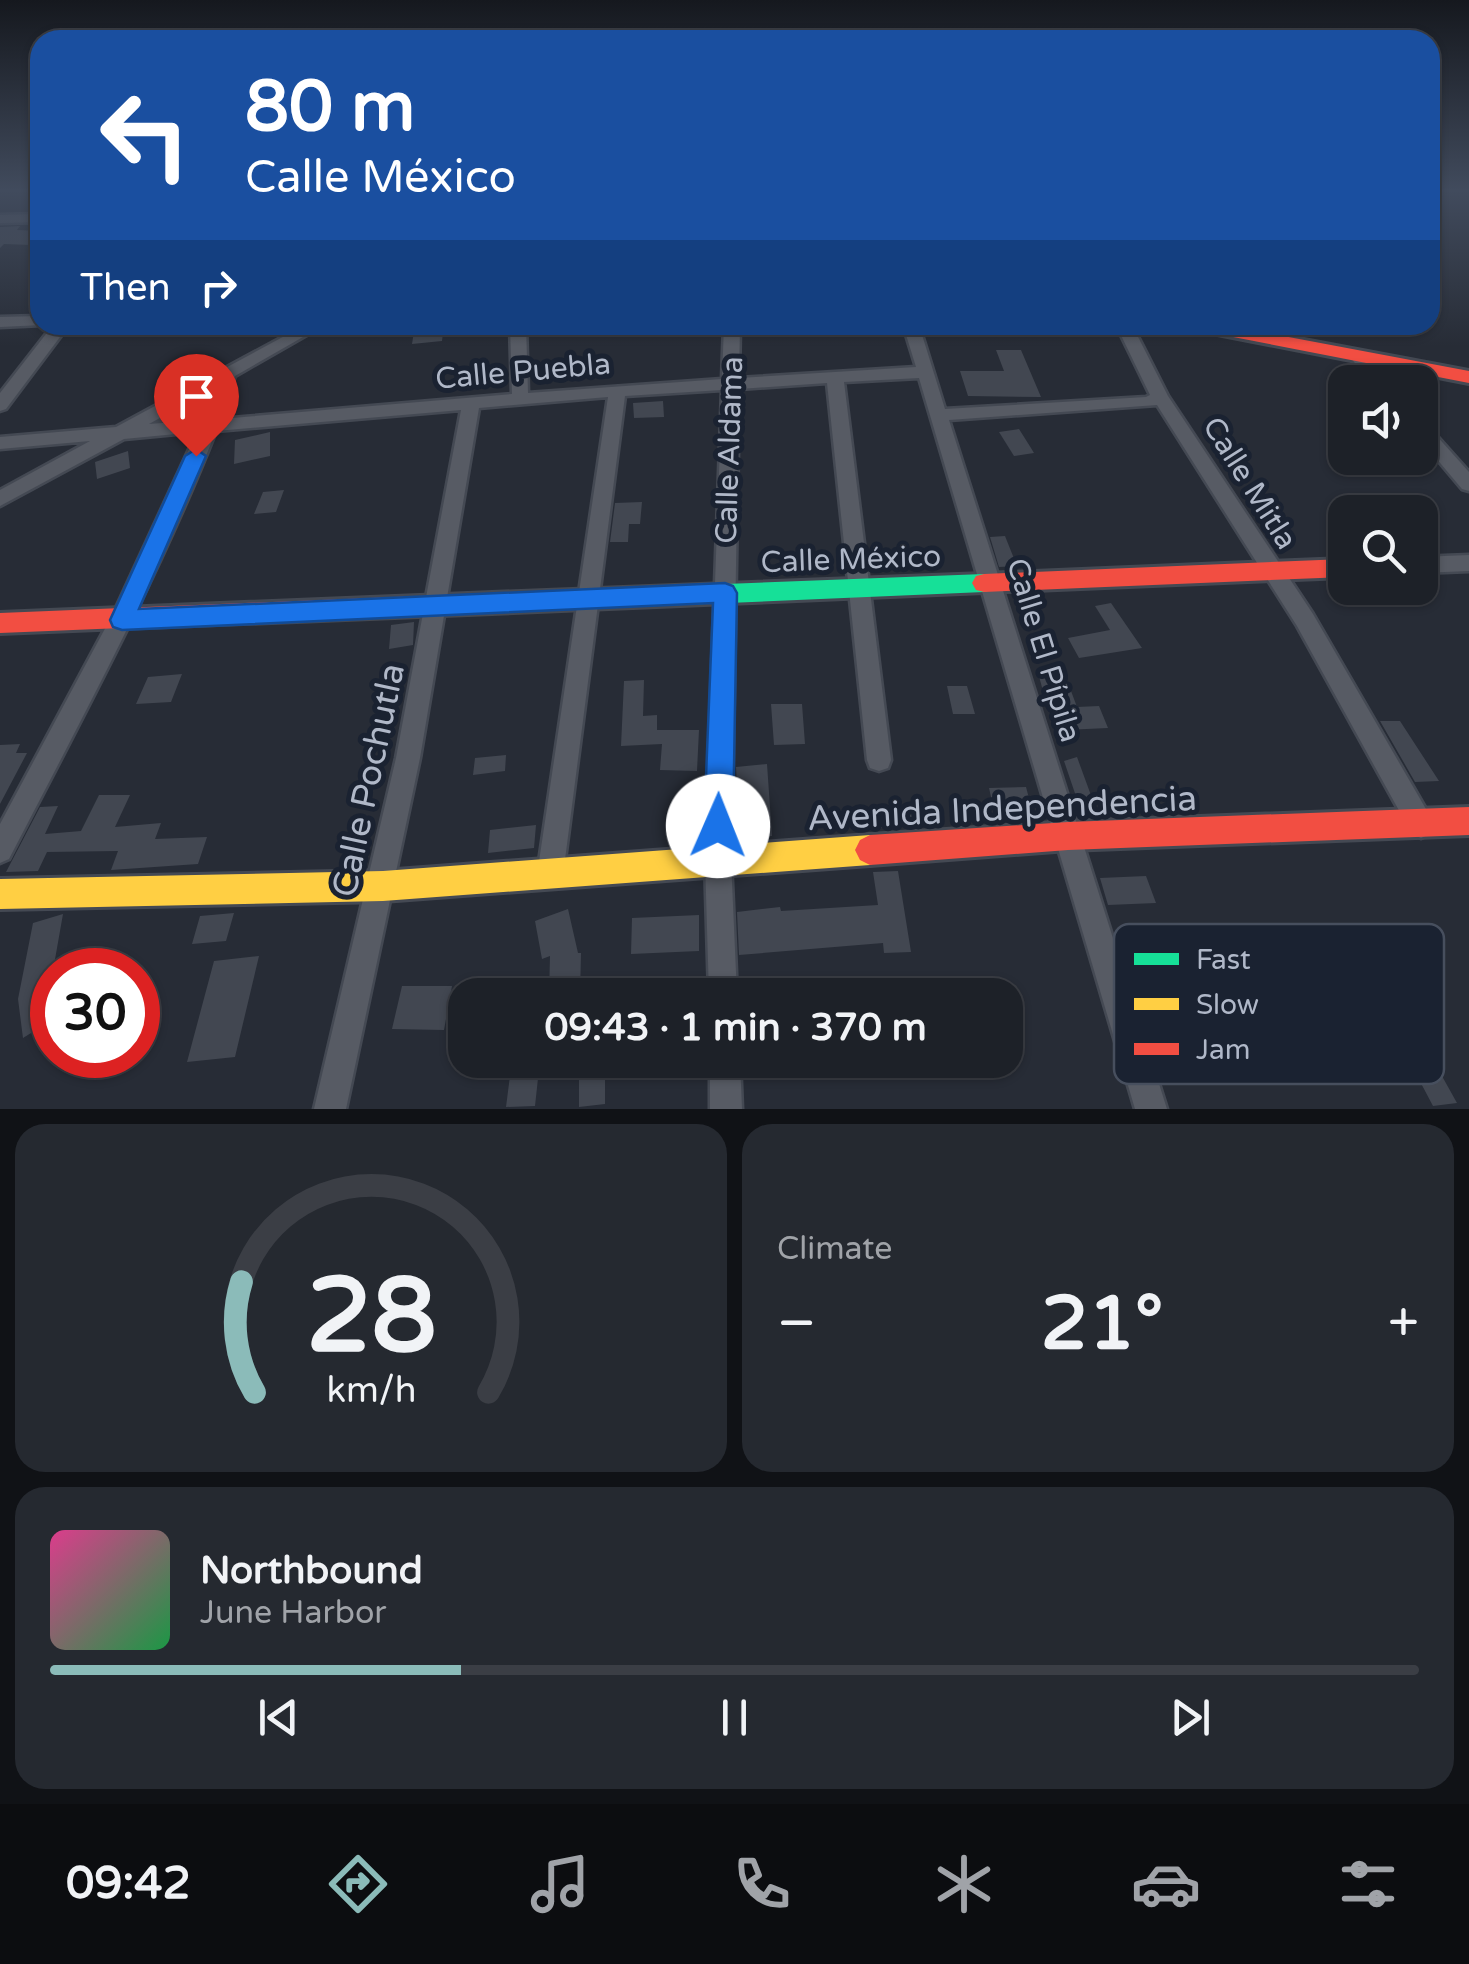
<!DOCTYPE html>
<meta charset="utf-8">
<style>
:root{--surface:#1d2128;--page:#252930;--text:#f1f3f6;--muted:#a0a3a8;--line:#3b3e45;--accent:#8bbbb9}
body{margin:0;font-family:"Varela Round",sans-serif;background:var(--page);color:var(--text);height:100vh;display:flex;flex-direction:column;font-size:38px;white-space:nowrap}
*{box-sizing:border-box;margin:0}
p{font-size:32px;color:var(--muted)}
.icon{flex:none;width:55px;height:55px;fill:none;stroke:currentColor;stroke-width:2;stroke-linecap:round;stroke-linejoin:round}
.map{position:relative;height:1109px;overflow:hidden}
.details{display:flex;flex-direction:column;gap:15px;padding:15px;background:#101216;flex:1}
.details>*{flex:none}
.banner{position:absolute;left:30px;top:30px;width:1410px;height:305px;border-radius:30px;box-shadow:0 2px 8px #0004,0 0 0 2px var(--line);background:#1a4fa0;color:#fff;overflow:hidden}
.tools{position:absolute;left:1328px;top:365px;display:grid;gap:20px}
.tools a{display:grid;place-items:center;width:110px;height:110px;border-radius:20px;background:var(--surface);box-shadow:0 2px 8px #0004,0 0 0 2px var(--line);font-size:50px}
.speed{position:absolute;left:30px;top:948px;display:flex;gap:20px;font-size:50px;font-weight:700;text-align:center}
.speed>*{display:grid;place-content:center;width:130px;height:130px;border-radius:50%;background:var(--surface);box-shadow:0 2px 8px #0004,0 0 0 2px var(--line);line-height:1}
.speed .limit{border:15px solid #d22;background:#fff;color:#111}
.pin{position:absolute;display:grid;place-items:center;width:85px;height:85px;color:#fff;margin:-102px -42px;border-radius:50% 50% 50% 0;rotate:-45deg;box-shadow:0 0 10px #0007}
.pin .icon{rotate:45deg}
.me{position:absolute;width:110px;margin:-55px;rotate:1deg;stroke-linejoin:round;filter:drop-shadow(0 0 8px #0008)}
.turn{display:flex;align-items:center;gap:35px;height:210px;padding:0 50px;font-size:45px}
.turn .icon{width:130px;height:130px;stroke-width:2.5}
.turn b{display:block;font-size:70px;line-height:85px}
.then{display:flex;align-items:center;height:95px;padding:0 50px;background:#0003;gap:20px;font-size:38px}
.big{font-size:75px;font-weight:700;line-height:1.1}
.details .tile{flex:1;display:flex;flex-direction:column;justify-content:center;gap:15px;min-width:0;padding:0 35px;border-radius:30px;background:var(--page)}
.details .dial{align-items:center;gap:0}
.dial svg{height:260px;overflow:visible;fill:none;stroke:var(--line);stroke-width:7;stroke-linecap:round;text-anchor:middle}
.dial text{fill:var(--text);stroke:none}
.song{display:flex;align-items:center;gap:30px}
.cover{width:120px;height:120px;border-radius:15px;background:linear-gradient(135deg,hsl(330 70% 55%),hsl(140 70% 35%))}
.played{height:10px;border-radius:5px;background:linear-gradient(90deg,var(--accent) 30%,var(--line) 30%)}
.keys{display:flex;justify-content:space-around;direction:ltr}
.heat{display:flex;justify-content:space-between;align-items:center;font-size:55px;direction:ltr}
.details .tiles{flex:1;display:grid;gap:15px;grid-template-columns:1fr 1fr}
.tile:last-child{grid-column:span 2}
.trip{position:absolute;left:448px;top:978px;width:575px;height:100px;border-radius:30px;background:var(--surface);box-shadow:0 2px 8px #0004,0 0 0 2px var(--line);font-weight:700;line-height:100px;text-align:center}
.tab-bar{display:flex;height:160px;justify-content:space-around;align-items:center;background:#0c0d10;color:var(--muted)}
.tab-bar .icon{width:70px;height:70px}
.tab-bar .active{color:var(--accent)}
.tab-bar b{font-size:45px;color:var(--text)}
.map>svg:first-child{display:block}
.building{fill:#424751}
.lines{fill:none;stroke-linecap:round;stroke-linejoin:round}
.street-casing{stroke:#444953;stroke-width:5}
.fast-casing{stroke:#444953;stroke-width:6}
.slow-casing{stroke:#444953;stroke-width:6}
.jam-casing{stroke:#444953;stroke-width:6}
.street{fill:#575b64;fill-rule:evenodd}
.fast{fill:#16e098;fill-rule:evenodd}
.slow{fill:#ffcf43;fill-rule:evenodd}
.jam{fill:#f24e42;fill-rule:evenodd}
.route{fill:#1a73e8;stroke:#114b97;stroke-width:2.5}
.labels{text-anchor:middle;stroke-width:10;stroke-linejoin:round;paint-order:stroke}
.street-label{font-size:30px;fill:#b0b8c8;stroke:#1a2231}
.near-street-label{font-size:35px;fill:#b0b8c8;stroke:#1a2231}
.key{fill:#1a2231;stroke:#474f5e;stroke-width:2.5}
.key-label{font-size:28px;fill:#b0b8c8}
</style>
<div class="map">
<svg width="1469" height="1109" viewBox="0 0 1469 1109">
<rect width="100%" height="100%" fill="#272c36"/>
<path class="building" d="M20,226L17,230L40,231V238L31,245L4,244L0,248V227Z
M415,325H444L442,341L412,344Z
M996,350H1021L1041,397L968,396L960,371H1004Z
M663,401L664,417L634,418L633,403Z
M1019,429L1031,448L1034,453L1014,456L999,432Z
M270,432V456L234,464L235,440Z
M128,451L130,468L97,479L95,462Z
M284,490L276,512L254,514L263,492Z
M642,502L640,524H629L628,542H610L615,503Z
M1005,536L1017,566L999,567L990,537Z
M1111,603L1142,648L1079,658L1068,638L1110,630L1095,606Z
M414,622L413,645L389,649L391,625Z
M1037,669H1051L1056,683H1068L1077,707L1099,706L1108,728L1065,730L1051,689L1043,691Z
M182,674L171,702L136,704L148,677Z
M644,680L643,716L657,715V730H699L697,771L660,770L662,744L621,746L624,681Z
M947,686H967L975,714H953Z
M771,704H802L805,744L774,745Z
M1380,721H1400L1439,781L1415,782Z
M20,744L16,753H27L0,804V745Z
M506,755L505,771L473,775L475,758Z
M1077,757L1096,809L1081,811L1064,761Z
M767,764L772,836L740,838L736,767Z
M1026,787L1034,817L996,819L989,788Z
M99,795H130L115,827L161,823L155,839L207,837L198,864L111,870L118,851L47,852L38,871L6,872L40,807L58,806L45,834L81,831Z
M939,809L942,823L862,829L860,814Z
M536,825L534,848L488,853L490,830Z
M898,871L911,952L884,953L883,943L739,955L737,912L780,907L781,911L878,905L873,872Z
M1146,876L1156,903L1108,905L1100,878Z
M568,909L578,953H581L580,995H549L550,956L542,959L535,921Z
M234,913L226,941L192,944L200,916Z
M63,914L51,982L52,1020L23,1038L18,999L33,923Z
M699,915V951L631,954L632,918Z
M259,956L235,1057L187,1062L214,961Z
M402,986H452L444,1030L392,1029Z
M1418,1033L1457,1103L1433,1106L1396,1036Z
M512,1060H540L535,1106L506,1107Z
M579,1060H605V1104L579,1107Z"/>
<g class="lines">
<g class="street-casing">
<path id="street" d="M40,214V222L0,223V215Z
M40,316L42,325L0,327V317Z
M53,325H69L6,409L0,411V393Z
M305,325H324L235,376L220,419L512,394L510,325H526L528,393L722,379L724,325H740L739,378L916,367L903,325H919L945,409L1146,397L1150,395L1116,325H1132L1168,396L1313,614L1430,816L1434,825L1430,834L1421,838L1412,834L1297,626L1157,405L949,420L1167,1109H1135L919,378L844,382L891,760L888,768L879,771L870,768L867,760L827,383L739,389L731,860L737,995H709L705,860L722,390L625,396L563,875L559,884L550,888L541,884L537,875L608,397L479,408L420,758L346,1109H314L396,758L461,410L216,431C158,578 82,718 9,859L0,863V824L115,610L197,432L124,439L0,506V490L90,441L0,449V437L116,427ZM214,388L202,420L149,424Z
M1357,351L1363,352L1388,382H1371L1349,356Z
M1420,422L1426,424L1469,472V491L1462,489L1420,439Z
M1469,555V571L1420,573V557Z
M710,1060H740L742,1109H710Z"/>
</g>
<g class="fast-casing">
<path id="fast" d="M984,574L992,576L996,583L992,590L984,592L468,614L460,611L456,604L460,597L468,594Z"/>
</g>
<g class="slow-casing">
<path id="slow" d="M870,835L880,840L885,850L880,860L870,865L383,901L0,909V879L383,871Z"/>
</g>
<g class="jam-casing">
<path id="jam" d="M1188,325H1225L1469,371V383L1197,330Z
M1345,559V577L984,592L976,590L972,583L976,576L984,574Z
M468,594L476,597L480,604L476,611L468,614L0,633V613Z
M1469,807V835L1068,850L870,865L860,860L855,850L860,840L870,835L1068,822Z"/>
</g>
<use href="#street" class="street"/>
<use href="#fast" class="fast"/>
<use href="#slow" class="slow"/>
<use href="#jam" class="jam"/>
</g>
<linearGradient id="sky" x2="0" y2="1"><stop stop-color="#15181e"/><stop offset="0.55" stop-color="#414b5d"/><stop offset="1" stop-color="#414b5d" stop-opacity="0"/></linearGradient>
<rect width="1469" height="346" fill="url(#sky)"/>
<path class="route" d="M196,449L206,456L139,609L725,583L733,586L737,593L733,826L729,836L718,840L708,836L704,826L713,603L122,630L113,627L110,620L185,456Z"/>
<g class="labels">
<g class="street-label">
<text transform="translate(523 371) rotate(-5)" y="10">Calle Puebla</text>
<text transform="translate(729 450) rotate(-88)" y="10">Calle Aldama</text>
<text transform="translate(1250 483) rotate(58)" y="10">Calle Mitla</text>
<text transform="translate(851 559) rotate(-2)" y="10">Calle México</text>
<text transform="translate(1044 650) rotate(73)" y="10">Calle El Pípila</text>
</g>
<g class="near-street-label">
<text transform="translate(368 780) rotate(-78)" y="12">Calle Pochutla</text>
<text transform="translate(1002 808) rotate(-3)" y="12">Avenida Independencia</text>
</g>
</g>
<rect x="1114" y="924" width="330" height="160" rx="15" class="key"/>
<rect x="1134" y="953" width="45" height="12" fill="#16e098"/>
<rect x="1134" y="998" width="45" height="12" fill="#ffcf43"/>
<rect x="1134" y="1043" width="45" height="12" fill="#f24e42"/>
<g class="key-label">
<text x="1196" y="969">Fast</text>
<text x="1196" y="1014">Slow</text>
<text x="1196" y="1059">Jam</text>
</g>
</svg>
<div class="tools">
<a><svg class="icon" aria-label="sound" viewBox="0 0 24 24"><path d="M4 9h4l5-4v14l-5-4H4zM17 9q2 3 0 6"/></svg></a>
<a><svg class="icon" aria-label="search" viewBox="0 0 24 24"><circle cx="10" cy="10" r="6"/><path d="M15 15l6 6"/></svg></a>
</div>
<div class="speed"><div class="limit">30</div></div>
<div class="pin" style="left:196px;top:456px;background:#d93025"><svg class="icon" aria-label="arrive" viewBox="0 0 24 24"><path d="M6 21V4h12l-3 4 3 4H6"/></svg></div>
<svg class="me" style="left:718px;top:826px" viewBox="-20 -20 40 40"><circle r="19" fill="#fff"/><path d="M0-13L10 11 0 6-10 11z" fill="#1a73e8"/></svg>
<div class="trip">09:43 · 1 min · 370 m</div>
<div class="banner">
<div class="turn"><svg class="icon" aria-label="left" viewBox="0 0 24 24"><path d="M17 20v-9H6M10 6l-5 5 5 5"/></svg><div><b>80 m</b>Calle México</div></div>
<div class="then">Then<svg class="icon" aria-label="right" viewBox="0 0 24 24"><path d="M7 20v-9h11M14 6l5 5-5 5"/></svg></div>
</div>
</div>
<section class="details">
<div class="tiles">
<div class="tile dial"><svg viewBox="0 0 100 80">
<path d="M14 69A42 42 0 1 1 86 69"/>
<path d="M14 69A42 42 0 0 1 10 35" stroke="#8bbbb9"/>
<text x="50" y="56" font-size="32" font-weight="700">28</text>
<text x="50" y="72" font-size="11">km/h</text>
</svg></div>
<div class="tile"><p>Climate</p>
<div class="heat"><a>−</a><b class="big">21°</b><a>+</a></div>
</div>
<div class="tile">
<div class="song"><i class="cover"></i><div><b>Northbound</b><p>June Harbor</p></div></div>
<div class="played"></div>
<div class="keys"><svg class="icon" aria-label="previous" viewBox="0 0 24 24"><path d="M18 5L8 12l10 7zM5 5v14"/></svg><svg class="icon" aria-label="pause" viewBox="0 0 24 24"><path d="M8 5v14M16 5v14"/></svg><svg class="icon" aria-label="next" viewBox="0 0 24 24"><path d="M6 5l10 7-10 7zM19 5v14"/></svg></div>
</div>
</div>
</section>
<nav class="tab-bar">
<b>09:42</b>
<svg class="icon active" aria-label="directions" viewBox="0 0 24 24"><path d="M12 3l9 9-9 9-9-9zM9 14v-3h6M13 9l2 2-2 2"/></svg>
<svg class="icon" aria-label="music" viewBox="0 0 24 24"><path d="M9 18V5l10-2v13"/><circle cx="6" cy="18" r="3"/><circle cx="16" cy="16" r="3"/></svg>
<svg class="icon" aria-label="phone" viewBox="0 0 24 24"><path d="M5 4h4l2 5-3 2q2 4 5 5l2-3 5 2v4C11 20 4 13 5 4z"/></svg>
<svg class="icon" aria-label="climate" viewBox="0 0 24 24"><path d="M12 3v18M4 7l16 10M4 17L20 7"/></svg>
<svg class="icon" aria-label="car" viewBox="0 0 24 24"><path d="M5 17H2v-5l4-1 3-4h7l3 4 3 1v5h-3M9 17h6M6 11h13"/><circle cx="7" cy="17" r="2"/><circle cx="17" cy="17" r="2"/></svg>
<svg class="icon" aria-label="filters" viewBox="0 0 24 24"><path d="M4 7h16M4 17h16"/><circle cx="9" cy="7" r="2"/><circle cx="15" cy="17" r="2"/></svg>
</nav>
